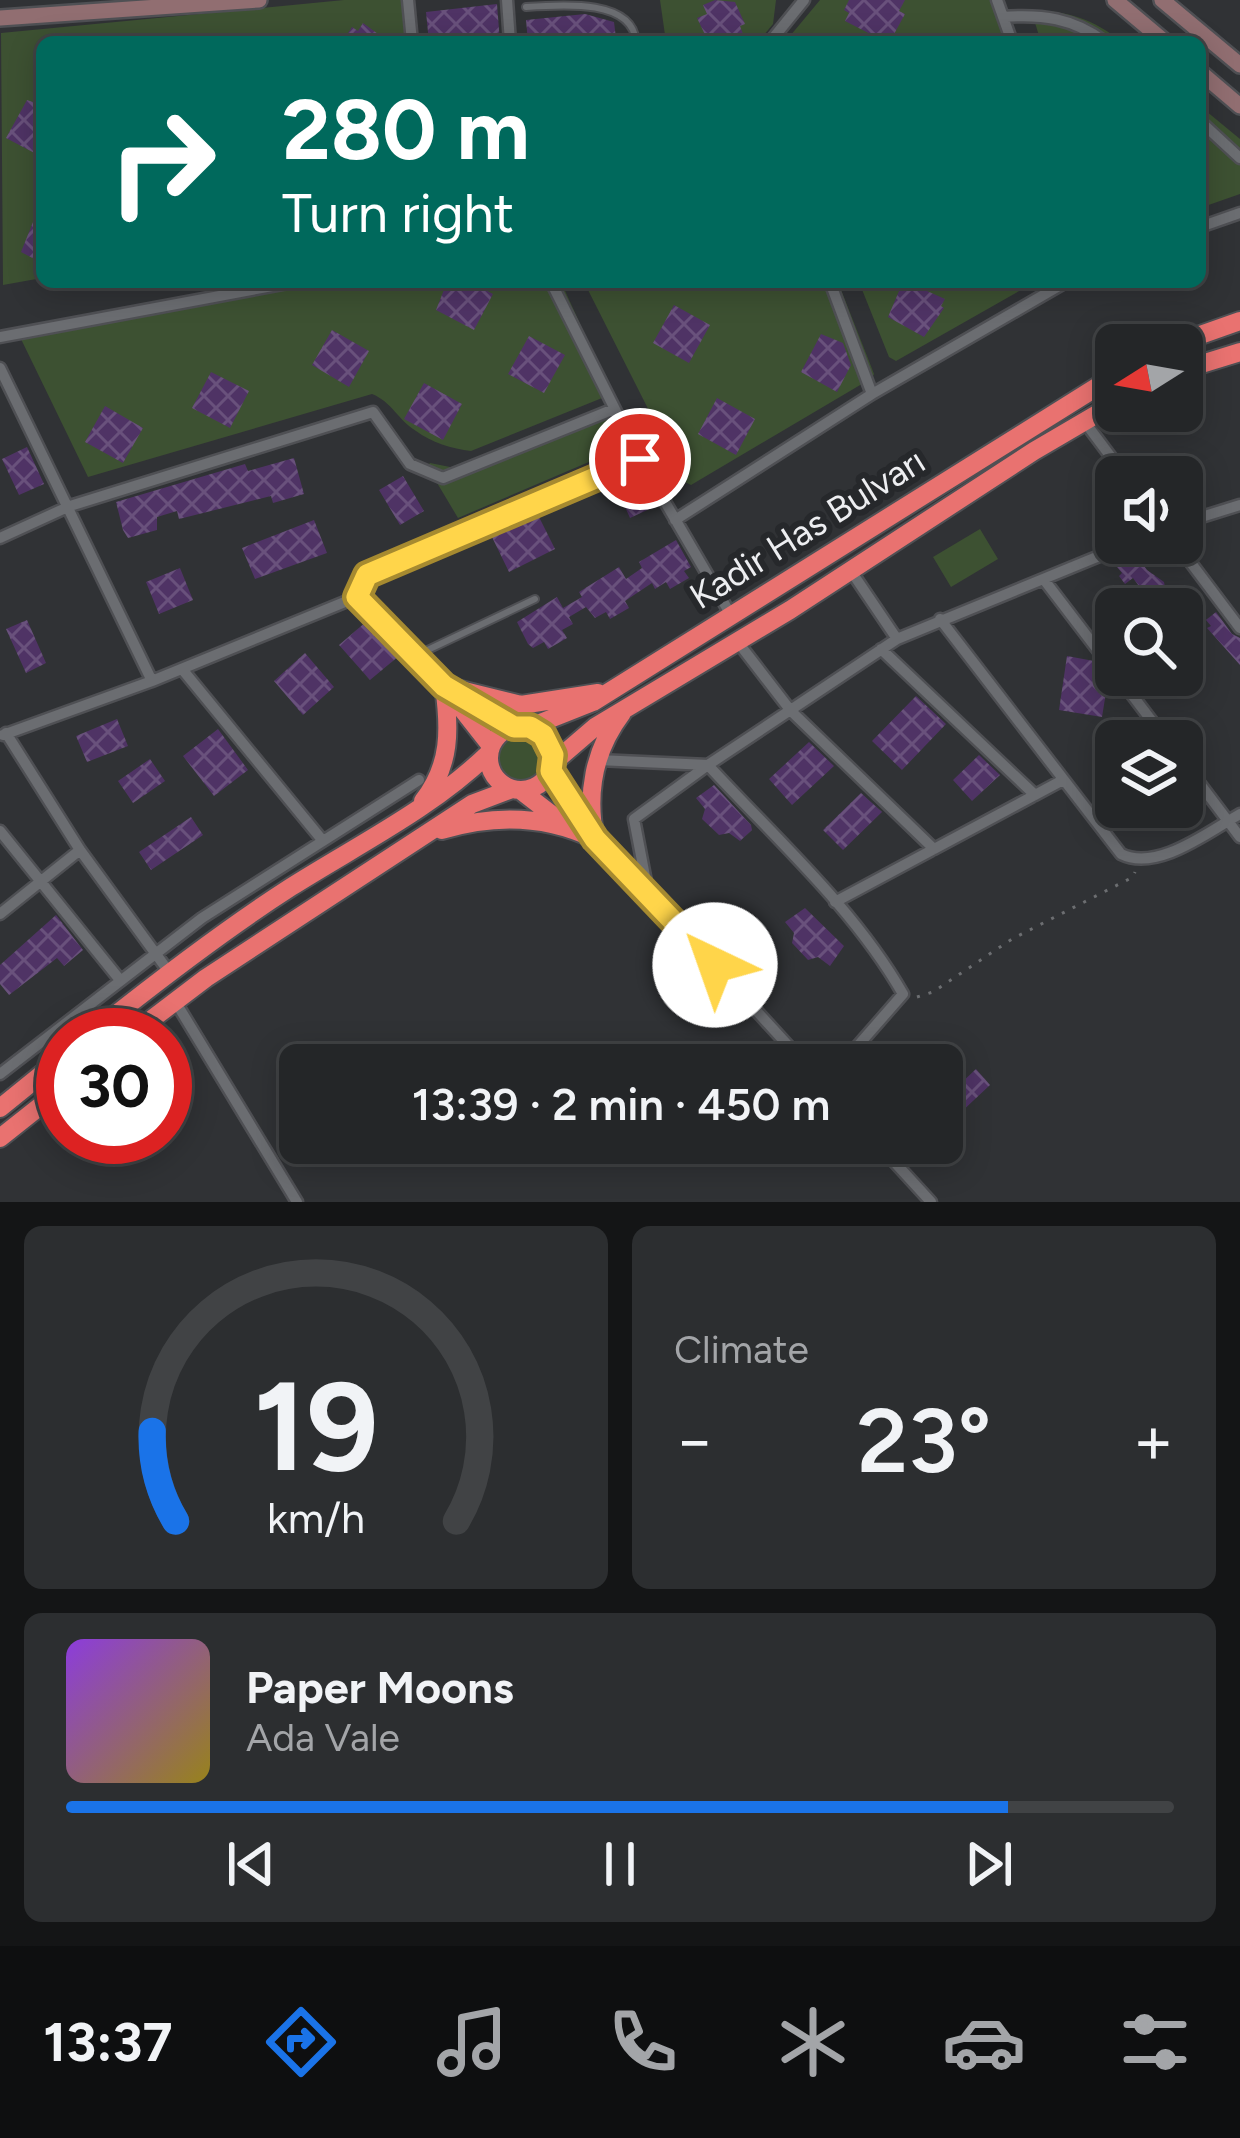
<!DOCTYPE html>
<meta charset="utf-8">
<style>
:root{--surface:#242628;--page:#2c2e30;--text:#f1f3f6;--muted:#a3a5a8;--line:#414345;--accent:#1a73e8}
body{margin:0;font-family:Figtree,sans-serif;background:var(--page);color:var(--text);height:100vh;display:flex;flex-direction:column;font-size:45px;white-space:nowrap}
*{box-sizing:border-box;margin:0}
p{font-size:39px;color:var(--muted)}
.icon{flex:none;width:66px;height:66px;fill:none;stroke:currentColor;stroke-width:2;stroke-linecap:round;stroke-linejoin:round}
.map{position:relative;height:1202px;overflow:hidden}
.side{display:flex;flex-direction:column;gap:24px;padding:24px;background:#141516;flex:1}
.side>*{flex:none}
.hud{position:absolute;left:36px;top:36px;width:1170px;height:252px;border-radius:18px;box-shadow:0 6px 30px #0003,0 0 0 3px var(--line);background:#00695c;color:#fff;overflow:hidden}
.needle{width:78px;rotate:259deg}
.controls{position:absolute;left:1095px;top:324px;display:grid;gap:24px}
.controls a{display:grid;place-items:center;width:108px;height:108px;border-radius:18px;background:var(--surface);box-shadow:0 6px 30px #0003,0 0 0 3px var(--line);font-size:60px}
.speed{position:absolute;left:36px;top:1008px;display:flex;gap:24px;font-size:60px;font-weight:700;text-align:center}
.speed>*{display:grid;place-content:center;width:156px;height:156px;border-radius:50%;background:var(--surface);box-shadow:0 6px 30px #0003,0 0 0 3px var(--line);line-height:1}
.speed .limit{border:18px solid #d22;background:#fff;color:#111}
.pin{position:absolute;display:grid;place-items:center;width:102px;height:102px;color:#fff;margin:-51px;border:6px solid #fff;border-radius:50%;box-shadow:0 3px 12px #0007}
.me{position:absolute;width:132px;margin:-66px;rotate:318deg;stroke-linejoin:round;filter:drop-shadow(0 0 9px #0008)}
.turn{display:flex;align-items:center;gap:42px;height:252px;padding:0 48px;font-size:54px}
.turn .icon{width:156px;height:156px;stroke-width:2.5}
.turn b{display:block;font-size:84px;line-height:102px}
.big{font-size:90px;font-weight:600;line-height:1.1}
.side .widget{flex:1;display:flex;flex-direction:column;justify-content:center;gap:18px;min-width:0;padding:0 42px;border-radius:18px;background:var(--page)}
.side .dial{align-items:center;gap:0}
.dial svg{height:312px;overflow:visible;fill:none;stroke:var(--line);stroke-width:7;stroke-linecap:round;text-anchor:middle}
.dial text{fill:var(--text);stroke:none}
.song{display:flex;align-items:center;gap:36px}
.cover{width:144px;height:144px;border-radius:18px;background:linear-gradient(135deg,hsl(270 70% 55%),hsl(50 70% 35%))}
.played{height:12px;border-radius:6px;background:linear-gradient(90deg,var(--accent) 85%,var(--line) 85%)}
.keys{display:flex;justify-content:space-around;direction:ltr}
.heat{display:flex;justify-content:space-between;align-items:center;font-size:66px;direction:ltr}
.side .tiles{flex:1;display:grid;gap:24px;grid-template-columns:1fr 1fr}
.widget:last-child{grid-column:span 2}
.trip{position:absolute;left:279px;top:1044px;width:684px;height:120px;border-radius:18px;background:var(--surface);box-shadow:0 6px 30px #0003,0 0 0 3px var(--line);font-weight:600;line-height:120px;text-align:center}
.dock{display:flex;height:192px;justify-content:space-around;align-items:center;background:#0e0f10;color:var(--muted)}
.dock .icon{width:84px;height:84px}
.dock .current{color:var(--accent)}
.dock b{font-size:54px;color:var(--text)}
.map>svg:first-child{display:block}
.green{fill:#3d5132}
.building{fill:url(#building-cross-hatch)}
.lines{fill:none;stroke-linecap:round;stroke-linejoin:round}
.lane-casing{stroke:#4f5054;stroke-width:10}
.street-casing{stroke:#4f5054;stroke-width:15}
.secondary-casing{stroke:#4f5054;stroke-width:20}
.highway-casing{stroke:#4f5054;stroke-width:22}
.path{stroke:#6c6e71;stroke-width:3;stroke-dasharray:3 9;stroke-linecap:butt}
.lane{stroke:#6b6d71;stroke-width:6}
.street{stroke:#6b6d71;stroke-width:10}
.secondary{stroke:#916e71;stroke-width:15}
.highway{stroke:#e97270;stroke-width:18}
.route-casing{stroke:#a68a30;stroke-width:30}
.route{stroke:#ffd54a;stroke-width:21}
.labels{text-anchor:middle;stroke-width:12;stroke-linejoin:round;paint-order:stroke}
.street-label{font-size:36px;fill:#edeef1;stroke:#26282b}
</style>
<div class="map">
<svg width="1240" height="1202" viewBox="0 0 1240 1202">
<defs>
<pattern id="building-cross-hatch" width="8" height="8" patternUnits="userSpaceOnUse" patternTransform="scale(3)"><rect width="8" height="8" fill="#4f3365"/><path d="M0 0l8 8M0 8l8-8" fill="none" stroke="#69517c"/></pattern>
</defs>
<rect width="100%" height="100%" fill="#303235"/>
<path class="green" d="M344,0H402L407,42H42V278L3,285L1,33Z
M660,0H776L773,24L758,42H666Z
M820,0H1002L1018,42H785Z
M1031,10C1068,11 1093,19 1122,42H1041Z
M1200,106L1240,139V194L1200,208Z
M276,282H561L612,394L471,451C452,449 431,442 416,431C398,420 392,402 372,394L88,477L21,339L24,335Z
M584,282H838L874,374L872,378L691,485L685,482Z
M859,282H1035L896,361L889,357Z
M621,412L638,441L458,518L427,466L430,463L465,470Z
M980,529L998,559L951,587L933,557Z
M495 758a26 26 0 1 1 52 0a26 26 0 1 1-52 0Z"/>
<path class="building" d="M715,0L735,2L745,24L740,26L743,34L725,42L717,36L708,41L697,18L707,14L703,5Z
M849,0H905L899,11L905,14L893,36L888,33L884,41L845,21L849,13L844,10Z
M497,4L500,42H429L426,12Z
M585,14L614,22L616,38L528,42L526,20Z
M363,23L389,42H342L352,27L358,31Z
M27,100L42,105V157L6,138Z
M33,222L42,227V263L21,252Z
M447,282H471L493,294L474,330L436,310Z
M907,282L945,299L941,306L944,308L924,337L888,317L902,284Z
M674,305L710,325L689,363L653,343Z
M332,330L369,351L349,387L312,365Z
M821,334L843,343L851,365L837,392L801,372Z
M529,336L565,355L544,393L508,374Z
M211,372L249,391L230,428L192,408Z
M424,383L462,404L443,440L404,419Z
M717,398L755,419L736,455L698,434Z
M105,406L143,428L123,463L85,442Z
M27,447L44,484L19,495L2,459Z
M294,458L304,494L273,503L271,496L179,519L177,511L157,517V530L128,538L123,530L116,502L245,464L248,471Z
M636,472L656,506L630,518L614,482Z
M403,476L424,511L400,525L379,490Z
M537,513L555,549L509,572L491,535Z
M314,520L327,553L255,579L242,548Z
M676,540L691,567L684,571L689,578L670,589L666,582L655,589L652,583L625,601L629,608L610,619L606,612L595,618L586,607L569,617L573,624L562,630L567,638L548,649L544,642L533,648L528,644L517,622L557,597L563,608L582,597L579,592L619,567L626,579L642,568L639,562Z
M1134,552L1147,570L1164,582L1167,598L1175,609H1156L1133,578L1125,584L1119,576L1122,573L1117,567Z
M180,568L193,600L159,614L146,582Z
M1216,612L1232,634L1240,638V665L1207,628L1211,626L1206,620Z
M27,620L46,663L26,673L6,629Z
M367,621L400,655L370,680L339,645Z
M305,653L334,687L303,715L274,681Z
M1067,656L1094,661L1108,680L1102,717L1059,710Z
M916,696L946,724L902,770L872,741Z
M117,719L128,746L87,762L76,736Z
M218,729L248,770L214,796L183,756Z
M809,742L834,766L792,805L769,779Z
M979,755L1000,775L972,801L953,780Z
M150,759L165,781L133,803L118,781Z
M714,785L751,825L752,830L740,841L729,833L719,835L702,819L705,809L696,798Z
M861,793L882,812L843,850L823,830Z
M1139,807H1178L1176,819L1138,813Z
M191,817L203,835L151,870L139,852Z
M805,908L844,946L830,966L818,957L808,960L792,943L794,933L785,922Z
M56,915L83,950L64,966L57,958L9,995L0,984V965Z
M976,1069L990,1085L942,1130V1101Z"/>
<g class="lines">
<g class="lane-casing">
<path id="lane" d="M526,7C567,4 633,0 636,42
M415,656L535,599"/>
</g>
<g class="street-casing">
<path id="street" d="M408,0L412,42
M507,0L510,42
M997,0L1012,42
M1003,17C1042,14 1073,18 1105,42
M770,42L804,0
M1200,121L1240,158
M1200,227L1240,213
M551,282L640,459L731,615
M830,282L872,394
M0,337L294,282
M0,368L152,681L357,597L444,686
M1084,421L1126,477
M675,520L872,394L1066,282
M1182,523L1240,505
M0,538L70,506L373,412L410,464L443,478L614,409
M1176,543L1240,628
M851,571L897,639
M1045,581L1116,674
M357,597L367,575L640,459
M940,619L1121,854C1157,872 1208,832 1240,814
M737,641L791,711L934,849
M881,649L1035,795
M182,669L323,841
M1117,675L1167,741
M6,733L80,850L169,972
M3,735L152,681
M598,760L708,765L897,639L1131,543
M1182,760L1240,837
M0,831L120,980
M595,839L654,899L806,1065
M648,892L634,819L708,765C775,838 854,908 903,994L841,1065
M835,902L1063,780
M0,914L80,850
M175,1001L297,1202
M0,1074L202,918L419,780
M877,1143L931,1202"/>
</g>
<g class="secondary-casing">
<path id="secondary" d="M1115,0L1165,42
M1162,0L1240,65
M0,18L259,0
M1200,72L1240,106"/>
</g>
<g class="highway-casing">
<path id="highway" d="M1172,345L1240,321
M1182,370L1240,352
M444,686L521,705L598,693
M447,690L491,746
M489 758a32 32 0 1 1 64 0a32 32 0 1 1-64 0Z
M530,727L593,702L1116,375
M553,763L595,727L790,610L1034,451L1116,403
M551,771L589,830
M520,790L564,824
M423,801C451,765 450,729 444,686
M442,830C495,814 545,815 595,839
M595,839C586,794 594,750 622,713
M90,1035C155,983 221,932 291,887C359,844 431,809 489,753
M131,1035L206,978L472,804L512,789
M0,1108L63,1057
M0,1138L63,1088"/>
</g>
<path class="path" d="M917,997L933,992L1012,939L1133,877L1135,872"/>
<use href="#lane" class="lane"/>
<use href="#street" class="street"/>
<use href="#secondary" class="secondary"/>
<use href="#highway" class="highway"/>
</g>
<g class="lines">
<g class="route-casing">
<path id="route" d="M640,459L367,575L357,597L444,686L514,727H530L543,735L553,755L551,771L595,839L715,965"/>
</g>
<use href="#route" class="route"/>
</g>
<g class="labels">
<g class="street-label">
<text transform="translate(807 528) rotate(-32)" y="13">Kadir Has Bulvarı</text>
</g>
</g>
</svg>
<div class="controls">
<a><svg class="needle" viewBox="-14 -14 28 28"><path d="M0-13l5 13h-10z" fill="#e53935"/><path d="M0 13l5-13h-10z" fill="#a3a5a8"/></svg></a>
<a><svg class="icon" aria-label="sound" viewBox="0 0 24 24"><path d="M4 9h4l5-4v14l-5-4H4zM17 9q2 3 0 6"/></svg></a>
<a><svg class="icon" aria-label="search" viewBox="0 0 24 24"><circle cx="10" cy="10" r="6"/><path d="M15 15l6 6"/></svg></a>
<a><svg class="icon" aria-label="layers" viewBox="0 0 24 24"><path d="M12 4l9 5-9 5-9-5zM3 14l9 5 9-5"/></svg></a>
</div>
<div class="speed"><div class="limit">30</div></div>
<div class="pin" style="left:640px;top:459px;background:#d93025"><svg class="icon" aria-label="arrive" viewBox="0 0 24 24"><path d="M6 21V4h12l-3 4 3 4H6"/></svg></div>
<svg class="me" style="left:715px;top:965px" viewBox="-20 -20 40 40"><circle r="19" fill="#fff"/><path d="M0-13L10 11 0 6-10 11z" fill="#ffd54a"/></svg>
<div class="trip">13:39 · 2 min · 450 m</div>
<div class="hud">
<div class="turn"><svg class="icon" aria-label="right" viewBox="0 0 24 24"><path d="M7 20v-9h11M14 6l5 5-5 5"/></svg><div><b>280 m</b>Turn right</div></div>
</div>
</div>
<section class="side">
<div class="tiles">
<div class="widget dial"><svg viewBox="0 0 100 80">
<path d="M14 69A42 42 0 1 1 86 69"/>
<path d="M14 69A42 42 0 0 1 8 46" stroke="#1a73e8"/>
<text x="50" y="56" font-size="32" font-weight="700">19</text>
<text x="50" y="72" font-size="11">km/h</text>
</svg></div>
<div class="widget"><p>Climate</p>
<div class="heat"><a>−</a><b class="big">23°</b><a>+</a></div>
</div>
<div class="widget">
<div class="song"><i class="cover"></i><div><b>Paper Moons</b><p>Ada Vale</p></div></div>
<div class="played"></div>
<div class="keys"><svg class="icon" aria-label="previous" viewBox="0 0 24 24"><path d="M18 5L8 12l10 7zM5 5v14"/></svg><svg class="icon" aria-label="pause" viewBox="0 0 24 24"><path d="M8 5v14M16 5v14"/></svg><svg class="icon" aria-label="next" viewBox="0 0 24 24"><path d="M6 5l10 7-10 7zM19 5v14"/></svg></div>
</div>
</div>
</section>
<nav class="dock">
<b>13:37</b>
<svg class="icon current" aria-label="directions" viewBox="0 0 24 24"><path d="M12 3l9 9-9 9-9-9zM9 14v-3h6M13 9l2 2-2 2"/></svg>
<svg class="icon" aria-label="music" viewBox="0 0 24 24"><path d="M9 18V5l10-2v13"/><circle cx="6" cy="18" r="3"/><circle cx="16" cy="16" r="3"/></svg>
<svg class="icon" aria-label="phone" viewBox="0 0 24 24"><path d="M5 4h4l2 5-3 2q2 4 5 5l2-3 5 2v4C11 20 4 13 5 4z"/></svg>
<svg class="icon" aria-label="climate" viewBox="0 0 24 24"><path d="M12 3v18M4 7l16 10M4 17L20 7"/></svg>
<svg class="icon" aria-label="car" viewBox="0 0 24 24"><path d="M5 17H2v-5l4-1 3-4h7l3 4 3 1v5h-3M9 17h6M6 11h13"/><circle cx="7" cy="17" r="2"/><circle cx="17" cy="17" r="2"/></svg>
<svg class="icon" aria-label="filters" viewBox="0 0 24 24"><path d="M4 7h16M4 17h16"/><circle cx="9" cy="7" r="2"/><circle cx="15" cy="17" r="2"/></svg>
</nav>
